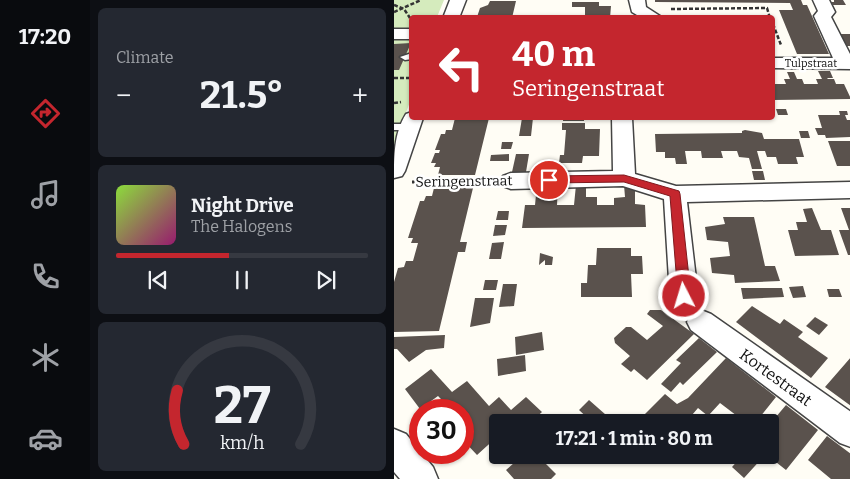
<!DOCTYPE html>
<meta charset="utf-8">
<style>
:root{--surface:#171b24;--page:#242831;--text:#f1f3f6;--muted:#9ea1a6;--line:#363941;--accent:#c4262e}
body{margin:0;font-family:Bitter,serif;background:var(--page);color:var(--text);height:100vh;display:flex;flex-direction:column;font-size:19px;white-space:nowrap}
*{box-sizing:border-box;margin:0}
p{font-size:16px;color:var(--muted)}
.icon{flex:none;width:28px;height:28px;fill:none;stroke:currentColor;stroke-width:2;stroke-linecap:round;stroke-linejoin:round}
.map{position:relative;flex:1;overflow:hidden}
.sheet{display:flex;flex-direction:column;gap:8px;padding:8px;background:#0d0f14;width:304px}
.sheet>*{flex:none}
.banner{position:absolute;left:15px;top:15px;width:366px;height:105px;border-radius:5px;box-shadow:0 1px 4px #0004;background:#c4262e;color:#fff;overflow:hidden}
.speed{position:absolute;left:15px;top:399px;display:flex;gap:10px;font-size:25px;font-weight:700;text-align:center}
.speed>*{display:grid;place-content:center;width:65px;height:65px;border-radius:50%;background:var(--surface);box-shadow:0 1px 4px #0004;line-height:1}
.speed .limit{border:8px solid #d22;background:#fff;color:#111}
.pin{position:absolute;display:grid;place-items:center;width:42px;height:42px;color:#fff;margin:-21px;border:2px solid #fff;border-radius:50%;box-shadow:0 1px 5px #0007}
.me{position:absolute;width:55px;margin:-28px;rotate:355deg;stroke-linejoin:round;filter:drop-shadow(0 0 4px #0008)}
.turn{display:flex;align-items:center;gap:18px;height:105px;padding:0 20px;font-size:22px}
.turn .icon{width:65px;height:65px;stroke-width:2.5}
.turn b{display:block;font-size:35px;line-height:42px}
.big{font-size:38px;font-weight:700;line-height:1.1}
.sheet .widget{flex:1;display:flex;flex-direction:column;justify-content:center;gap:8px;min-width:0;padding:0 18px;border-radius:8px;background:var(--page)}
.sheet .dial{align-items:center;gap:0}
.dial svg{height:130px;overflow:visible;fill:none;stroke:var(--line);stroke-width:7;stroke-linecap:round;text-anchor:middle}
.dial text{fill:var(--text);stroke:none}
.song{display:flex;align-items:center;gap:15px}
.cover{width:60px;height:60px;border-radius:8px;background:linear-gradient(135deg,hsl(90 70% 55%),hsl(320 70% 35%))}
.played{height:5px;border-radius:2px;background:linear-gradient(90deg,var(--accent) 45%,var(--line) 45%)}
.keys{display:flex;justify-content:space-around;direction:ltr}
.heat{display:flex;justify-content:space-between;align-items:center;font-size:28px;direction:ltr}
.trip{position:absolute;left:95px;top:414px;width:290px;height:50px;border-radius:5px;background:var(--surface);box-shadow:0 1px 4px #0004;font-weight:700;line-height:50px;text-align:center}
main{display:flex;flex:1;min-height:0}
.tab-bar{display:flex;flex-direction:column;width:90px;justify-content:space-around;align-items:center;background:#090b0e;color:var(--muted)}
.tab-bar .icon{width:35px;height:35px}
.tab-bar .active{color:var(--accent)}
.tab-bar b{font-size:22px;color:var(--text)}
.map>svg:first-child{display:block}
.green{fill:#d5ebbd}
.building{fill:#5a524d}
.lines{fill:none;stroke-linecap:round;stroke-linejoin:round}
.lane-casing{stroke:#444;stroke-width:3}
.street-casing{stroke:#444;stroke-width:3}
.path-far1{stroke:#333;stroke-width:2.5;stroke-dasharray:4 2;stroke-linecap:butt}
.path{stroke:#333;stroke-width:3;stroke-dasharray:4.5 2.5;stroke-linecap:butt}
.lane{fill:#fff;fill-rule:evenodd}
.street{fill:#fff;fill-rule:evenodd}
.route{fill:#c4262e;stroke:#7f191e}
.labels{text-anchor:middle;stroke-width:5;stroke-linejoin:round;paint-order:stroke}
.far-street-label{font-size:11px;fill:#111;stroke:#fff}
.street-label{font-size:14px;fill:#111;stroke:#fff}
.near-street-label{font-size:16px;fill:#111;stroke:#fff}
</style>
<main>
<nav class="tab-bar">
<b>17:20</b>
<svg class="icon active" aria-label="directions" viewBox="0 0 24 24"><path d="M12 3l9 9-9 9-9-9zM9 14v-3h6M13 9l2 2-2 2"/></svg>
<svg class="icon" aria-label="music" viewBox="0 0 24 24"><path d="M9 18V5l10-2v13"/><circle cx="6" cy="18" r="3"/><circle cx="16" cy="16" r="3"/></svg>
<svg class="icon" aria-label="phone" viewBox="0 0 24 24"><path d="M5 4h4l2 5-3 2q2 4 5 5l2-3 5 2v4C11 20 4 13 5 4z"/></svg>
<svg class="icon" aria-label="climate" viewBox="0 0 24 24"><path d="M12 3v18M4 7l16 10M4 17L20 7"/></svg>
<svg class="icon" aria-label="car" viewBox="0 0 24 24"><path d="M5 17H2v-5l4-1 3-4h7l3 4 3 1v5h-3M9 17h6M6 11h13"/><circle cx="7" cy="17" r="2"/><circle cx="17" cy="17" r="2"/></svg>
</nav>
<section class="sheet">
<div class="widget"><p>Climate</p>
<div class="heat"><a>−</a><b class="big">21.5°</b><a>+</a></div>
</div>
<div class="widget">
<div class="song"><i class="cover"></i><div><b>Night Drive</b><p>The Halogens</p></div></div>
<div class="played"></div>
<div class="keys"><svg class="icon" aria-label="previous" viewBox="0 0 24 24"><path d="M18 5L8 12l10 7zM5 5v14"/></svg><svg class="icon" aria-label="pause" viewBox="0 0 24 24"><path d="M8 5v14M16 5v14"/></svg><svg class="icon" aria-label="next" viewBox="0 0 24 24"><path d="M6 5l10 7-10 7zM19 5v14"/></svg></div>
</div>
<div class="widget dial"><svg viewBox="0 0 100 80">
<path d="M14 69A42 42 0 1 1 86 69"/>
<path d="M14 69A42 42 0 0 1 10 36" stroke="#c4262e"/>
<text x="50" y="56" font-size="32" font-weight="700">27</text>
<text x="50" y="72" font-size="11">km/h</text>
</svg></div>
</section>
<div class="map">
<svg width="457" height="479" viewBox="0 0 457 479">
<rect width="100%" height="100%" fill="#fffdf5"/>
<path class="green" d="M0,0H50L43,17L18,18L17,30H0Z
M0,38H17V99L0,145Z"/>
<path class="building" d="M261,0H407L409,5H413L435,54H403L385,10H399L396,3L261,2Z
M440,0H449L452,5H439L437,2H440Z
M96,1H122L118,18L83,17L86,8L94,5Z
M178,2H205V6H217L216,18H191V7H178Z
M443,34H456L457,46H453L448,38H444Z
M17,43L5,70H0V44Z
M424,71H436L439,78H433L434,79H440L442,84H450L457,99L379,100V84H392L390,79H396L393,72H400L403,79H408L410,84H424L422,79H428Z
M382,109H392L394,115H384Z
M445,111H453L454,115H451L453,120H457V137L432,138L431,135H424L421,128H428L424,115H446Z
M61,118H95L81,175H44L46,167H40L42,163H37L41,153H45L46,150H41L47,134H51L52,130H58Z
M128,118H139L137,136H125Z
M169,118H190V121H169Z
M168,123H191V129H206L205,156H189L188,163H165L166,155H170L172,130H168Z
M351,130L368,133L370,139H405L410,157H402L404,164H384L382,157H373L371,151H363L368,169H358L355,158L345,157L343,151H327L329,158H308L307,151H291L293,164H282L281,158H271V152H262L261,134L348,133V131Z
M405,131H414L416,138H407Z
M434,141H457V166H443Z
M108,142H119L117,149H107Z
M115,154V161H96L97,155Z
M122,154H135L132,172H118Z
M358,171H369L371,180H360Z
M143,185H164L163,205H180L182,185H192V197H203V205H220V198L231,197L230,185H241V204L251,205L252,227L128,228L131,205H141Z
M40,188H79L66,242H73L71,252H64L45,331L0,332V282L4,268L10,267L12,261H19L24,243H17L19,238H14L26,201H30L32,196H38Z
M418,208L427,230H437L445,255L401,256L394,230H404L402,222H413L409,209Z
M447,208H457V255H454L445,230H455Z
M104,211H115L114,220H102Z
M329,217H360L371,266H381L386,281L341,283L340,275L318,273L316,258L336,256L334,242L313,240L311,227L331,224Z
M101,225H113L111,235L99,236Z
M110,242L107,259H95L98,243Z
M203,248H237V256H248L249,274H237L238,297H187V283H193L194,265H202Z
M146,253L159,257L158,265H151V260L145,265Z
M91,280H104L102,290H89Z
M109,284H123L120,306L105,307Z
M409,286L412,297L399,298L395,287Z
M347,288H388L390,297L349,299Z
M433,289H445L448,297H435Z
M81,298H100L96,323L76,327Z
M358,306L386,324L390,319L409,332L404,337L434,358L417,378L342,322Z
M256,310H267L300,334L253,380L240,369L237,372L227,364L236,356L221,343L220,338L232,327H237L253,340L269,326L253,314Z
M421,317L434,325L425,335L412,326Z
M148,332L150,350L122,355L121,337Z
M51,335L50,348L32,350L15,362L3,349H0V337Z
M305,338L323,352L289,385L286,382L277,392L267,384L287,363L282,360Z
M131,355L132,371L104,376L103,359Z
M457,357V406L431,387Z
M332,358L382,397L362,422H351L326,403L314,416L304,408L292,422H256L249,416L271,394L283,404L294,398Z
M37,369L58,392L73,381L95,406L105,397L117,410L132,397L148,412L137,422H104V436L83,455L69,440V428L71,426L69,422V410H58L44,396L26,409L11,389Z
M195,400L220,422H198L185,410Z
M392,405L424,430L392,470L373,455H376V424Z
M433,436L457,454V479H437L414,460Z
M129,455H143L162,474L157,479H120L112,470Z
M344,455H371L350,478L338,467L347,457Z"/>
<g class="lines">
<g class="lane-casing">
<path id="lane" d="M18,53V59L11,60L6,57Z
M0,124H16L21,127L16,130H0Z"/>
</g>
<g class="street-casing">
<path id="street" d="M56,0H72L65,18H49Z
M235,0H251L252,7L269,18H248L238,12Z
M419,0H435L441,12L437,17L457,56V69L379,68V58H439L420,16L424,11Z
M0,29H18V39H0Z
M18,112V118H29L11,171L8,176L0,178C0,156 0,133 12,114Z
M218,118H238L241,174L282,186L457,182V198L293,202L304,296L300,304L290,307L280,304L276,296L270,199L229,186L117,189L109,186L106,181L109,176L117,173L219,171Z
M307,310L317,314L457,412V447L446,443L297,330L293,322L297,314Z
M0,429L12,434L39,467L44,479H6L0,472Z"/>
</g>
<path class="path-far1" d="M0,5L10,9L16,18
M277,9L373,8L376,18
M0,12L27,0
M379,24L387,45
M0,78H18
M0,103L7,102"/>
<path class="path" d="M18,182L97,181"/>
<use href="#lane" class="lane"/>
<use href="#street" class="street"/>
</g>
<path class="route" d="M230,175L285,191L286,194L297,296L295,300H286L284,296L276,196L230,182L155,183L150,180L155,176Z"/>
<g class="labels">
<g class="far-street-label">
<text x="417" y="67">Tulpstraat</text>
</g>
<g class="street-label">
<text transform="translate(70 181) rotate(-1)" y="5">Seringenstraat</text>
</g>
<g class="near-street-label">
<text transform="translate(382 377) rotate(36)" y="6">Kortestraat</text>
</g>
</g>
</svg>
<div class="speed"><div class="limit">30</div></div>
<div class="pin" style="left:155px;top:180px;background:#d93025"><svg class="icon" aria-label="arrive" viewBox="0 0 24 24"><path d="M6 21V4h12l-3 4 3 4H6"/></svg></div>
<svg class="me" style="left:290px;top:296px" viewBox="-20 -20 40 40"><circle r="17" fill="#c4262e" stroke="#fff" stroke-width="3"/><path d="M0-11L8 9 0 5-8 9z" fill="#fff"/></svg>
<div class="trip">17:21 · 1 min · 80 m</div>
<div class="banner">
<div class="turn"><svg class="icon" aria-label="left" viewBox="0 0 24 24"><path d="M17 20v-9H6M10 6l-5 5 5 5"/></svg><div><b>40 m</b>Seringenstraat</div></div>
</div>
</div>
</main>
